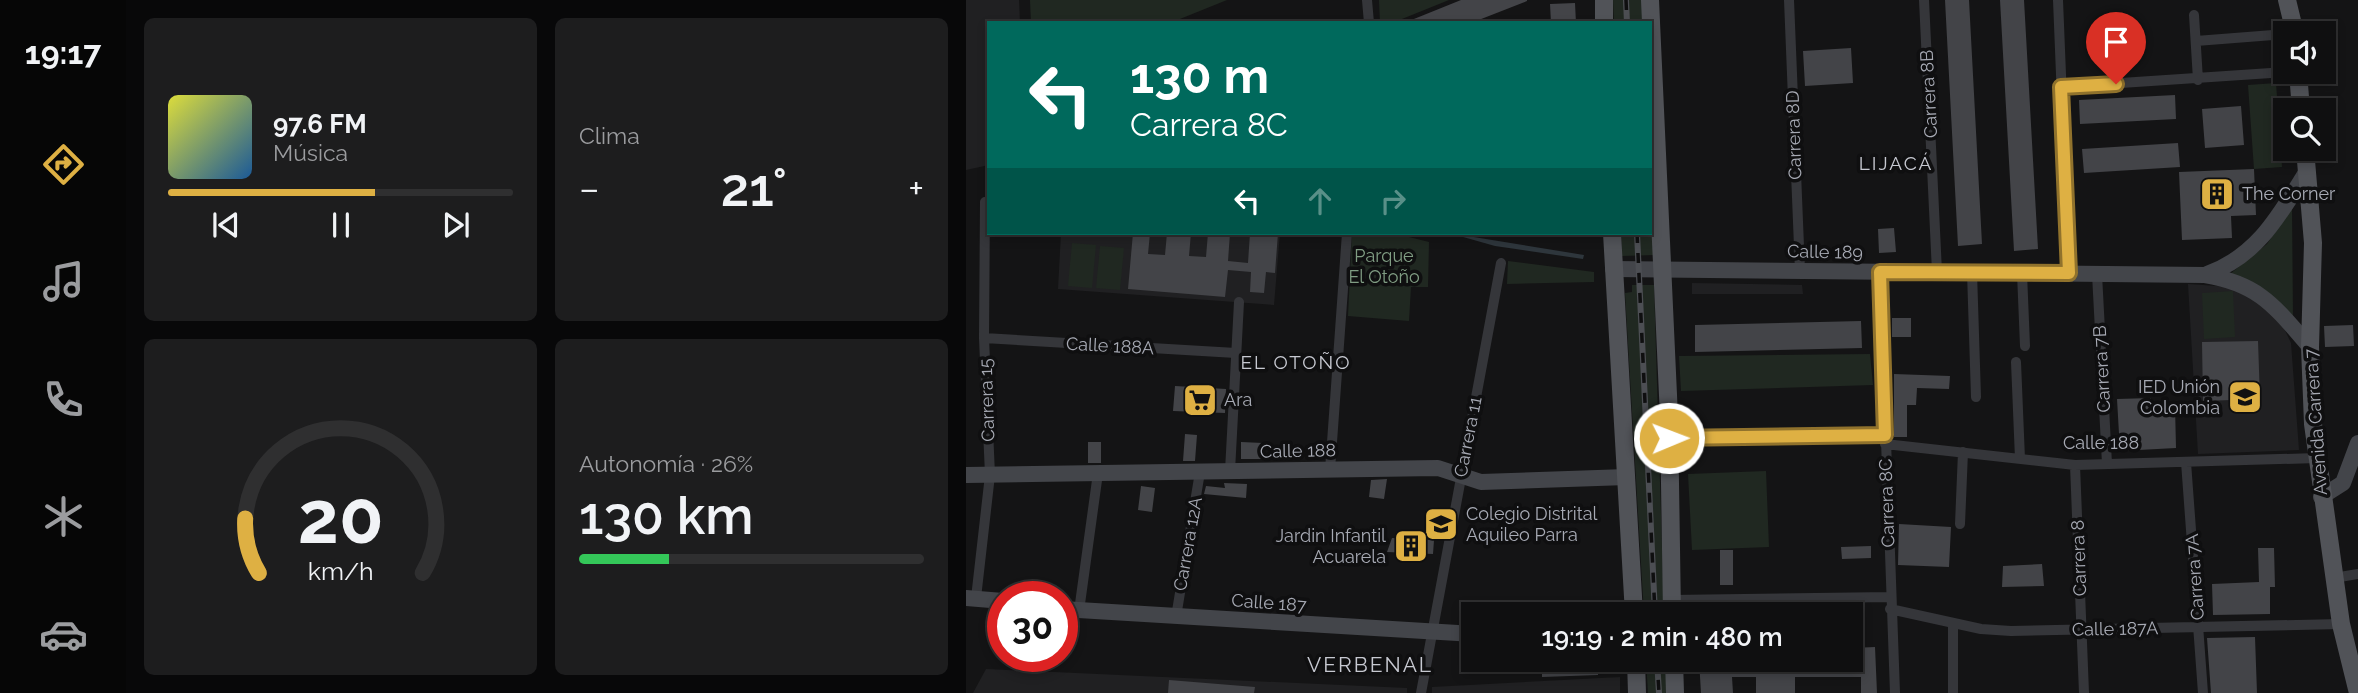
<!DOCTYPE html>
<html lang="es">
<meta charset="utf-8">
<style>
:root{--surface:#0f0f10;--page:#1d1d1e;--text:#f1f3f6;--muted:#9b9c9f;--line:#2f2f30;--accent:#deb043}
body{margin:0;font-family:Raleway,sans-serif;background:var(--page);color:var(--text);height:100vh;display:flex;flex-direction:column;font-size:26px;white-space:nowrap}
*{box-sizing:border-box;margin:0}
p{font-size:23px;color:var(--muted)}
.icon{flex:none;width:38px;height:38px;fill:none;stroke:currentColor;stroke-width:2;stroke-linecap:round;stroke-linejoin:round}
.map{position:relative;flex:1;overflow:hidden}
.side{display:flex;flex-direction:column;gap:18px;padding:18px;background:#080809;width:840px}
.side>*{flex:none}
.banner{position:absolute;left:21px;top:21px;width:665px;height:214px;border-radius:0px;box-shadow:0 4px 10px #0003,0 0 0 2px var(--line);background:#00695c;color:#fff;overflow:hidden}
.buttons{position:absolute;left:1307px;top:21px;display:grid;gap:14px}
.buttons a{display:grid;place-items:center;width:63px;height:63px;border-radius:0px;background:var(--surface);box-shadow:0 4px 10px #0003,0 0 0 2px var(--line);font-size:35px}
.speed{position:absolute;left:21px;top:581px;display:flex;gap:14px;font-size:35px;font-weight:700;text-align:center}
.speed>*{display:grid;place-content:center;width:91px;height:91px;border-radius:50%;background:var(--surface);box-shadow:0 4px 10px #0003,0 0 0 2px var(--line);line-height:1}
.speed .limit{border:10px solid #d22;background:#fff;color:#111}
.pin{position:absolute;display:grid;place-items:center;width:60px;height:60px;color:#fff;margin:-72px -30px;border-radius:50% 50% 50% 0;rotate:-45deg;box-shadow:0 0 7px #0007}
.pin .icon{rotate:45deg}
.me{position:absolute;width:77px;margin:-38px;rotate:89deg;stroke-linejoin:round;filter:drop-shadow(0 0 5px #0008)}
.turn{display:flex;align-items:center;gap:24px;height:147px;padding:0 28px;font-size:32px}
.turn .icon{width:91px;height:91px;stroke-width:2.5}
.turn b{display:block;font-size:49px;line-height:60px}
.lanes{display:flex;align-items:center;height:66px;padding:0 28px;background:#0003;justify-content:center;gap:35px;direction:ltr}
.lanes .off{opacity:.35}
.big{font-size:52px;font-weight:600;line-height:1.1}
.side .widget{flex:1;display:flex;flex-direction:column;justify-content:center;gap:10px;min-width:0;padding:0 24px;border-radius:10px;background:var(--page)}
.side .dial{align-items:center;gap:0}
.dial svg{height:182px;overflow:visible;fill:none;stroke:var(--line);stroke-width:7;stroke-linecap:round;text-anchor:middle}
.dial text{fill:var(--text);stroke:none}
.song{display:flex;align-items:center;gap:21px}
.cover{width:84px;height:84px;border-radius:10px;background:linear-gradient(135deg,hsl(60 70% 55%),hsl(210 70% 35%))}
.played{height:7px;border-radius:4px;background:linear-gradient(90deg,var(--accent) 60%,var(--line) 60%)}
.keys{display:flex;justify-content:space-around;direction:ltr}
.heat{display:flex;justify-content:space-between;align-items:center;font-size:38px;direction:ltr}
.charge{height:10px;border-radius:5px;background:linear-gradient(90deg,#34c759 26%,var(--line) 0)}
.side .tiles{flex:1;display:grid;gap:18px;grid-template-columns:repeat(2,1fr)}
.trip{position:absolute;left:495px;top:602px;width:402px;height:70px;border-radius:0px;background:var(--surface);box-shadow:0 4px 10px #0003,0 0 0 2px var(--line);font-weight:600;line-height:70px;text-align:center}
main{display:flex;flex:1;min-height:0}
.menu{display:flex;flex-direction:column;width:126px;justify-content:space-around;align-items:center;background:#060606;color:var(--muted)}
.menu .icon{width:49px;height:49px}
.menu .on{color:var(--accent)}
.menu b{font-size:32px;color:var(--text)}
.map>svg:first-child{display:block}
.built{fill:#202022}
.green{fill:#202821}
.water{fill:#2e363c}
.building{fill:#434448}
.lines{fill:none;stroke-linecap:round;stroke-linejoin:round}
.street{stroke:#35363a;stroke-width:10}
.secondary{stroke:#43454a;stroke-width:16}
.primary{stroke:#515358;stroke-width:18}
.rail-casing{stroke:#4c4e53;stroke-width:6}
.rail{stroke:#0f0f10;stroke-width:3.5;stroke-dasharray:10;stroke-linecap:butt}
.route-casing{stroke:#90722c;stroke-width:18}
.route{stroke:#deb043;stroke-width:12}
.labels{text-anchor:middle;stroke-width:7;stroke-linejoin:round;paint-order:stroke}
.street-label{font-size:18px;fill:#a7aab4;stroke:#0f0f10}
.poi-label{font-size:18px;fill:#a7aab4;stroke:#0f0f10;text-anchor:start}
.park-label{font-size:18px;fill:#809d83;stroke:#0f0f10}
.neighbourhood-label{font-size:19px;letter-spacing:2px;fill:#c7c9d1;stroke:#0f0f10}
.quarter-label{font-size:21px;letter-spacing:2px;fill:#c7c9d1;stroke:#0f0f10}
</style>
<main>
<nav class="menu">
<b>19:17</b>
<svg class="icon on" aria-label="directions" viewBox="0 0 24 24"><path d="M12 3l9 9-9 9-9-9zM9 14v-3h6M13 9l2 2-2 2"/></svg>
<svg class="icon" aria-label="music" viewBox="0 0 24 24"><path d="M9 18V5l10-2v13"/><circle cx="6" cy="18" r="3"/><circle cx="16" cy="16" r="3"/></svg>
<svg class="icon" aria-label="phone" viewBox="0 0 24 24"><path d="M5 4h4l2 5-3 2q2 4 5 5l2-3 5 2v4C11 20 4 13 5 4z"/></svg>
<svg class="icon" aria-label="climate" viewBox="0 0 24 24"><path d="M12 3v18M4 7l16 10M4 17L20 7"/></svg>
<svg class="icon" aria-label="car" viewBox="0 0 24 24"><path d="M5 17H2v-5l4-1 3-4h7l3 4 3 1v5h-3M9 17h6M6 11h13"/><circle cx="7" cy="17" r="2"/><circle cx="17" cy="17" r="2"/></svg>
</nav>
<section class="side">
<div class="tiles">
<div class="widget">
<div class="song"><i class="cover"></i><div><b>97.6 FM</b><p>Música</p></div></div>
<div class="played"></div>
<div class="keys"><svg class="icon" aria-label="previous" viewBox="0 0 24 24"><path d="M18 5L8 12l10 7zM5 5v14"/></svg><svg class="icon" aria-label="pause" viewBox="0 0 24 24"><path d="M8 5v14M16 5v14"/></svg><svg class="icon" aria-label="next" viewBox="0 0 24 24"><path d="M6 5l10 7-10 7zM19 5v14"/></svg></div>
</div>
<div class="widget"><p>Clima</p>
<div class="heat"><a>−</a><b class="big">21°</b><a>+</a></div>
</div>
<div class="widget dial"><svg viewBox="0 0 100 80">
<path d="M14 69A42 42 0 1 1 86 69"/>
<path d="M14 69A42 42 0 0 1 8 45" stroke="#deb043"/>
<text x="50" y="56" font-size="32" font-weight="700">20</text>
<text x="50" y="72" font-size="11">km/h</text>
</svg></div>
<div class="widget"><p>Autonomía · 26%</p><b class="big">130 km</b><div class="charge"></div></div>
</div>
</section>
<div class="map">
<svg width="1392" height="693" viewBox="0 0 1392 693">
<rect width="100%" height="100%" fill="#141415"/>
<path class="built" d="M0,0H53L54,23H23V165L0,170Z
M95,233H314L308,305L92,289Z
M726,283L836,285L837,294H726Z
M1222,284L1266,287L1286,296L1315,322L1325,343L1333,450L1232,454Z
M20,669L441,688V693H7Z
M654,677V693H466V687Z"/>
<path class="green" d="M64,0H261L204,23H65Z
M413,0H483L426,23H414Z
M647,0H677L678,23H648Z
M1310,83L1316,167L1288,169L1282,85Z
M684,153L689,255L656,256L655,233H684Z
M1326,207L1327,319L1296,288L1264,274L1301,244Z
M386,233H427L463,242L462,287H445L443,321L382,316Z
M106,243L130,245L126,288L102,286Z
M134,246L158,248L154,290L130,288Z
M542,261L628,272V282L541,284Z
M666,285H688L698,614H678L659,293L666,292Z
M1267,291L1269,337L1238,339L1236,293Z
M904,354L907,385L715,391L713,356Z
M800,471L803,547L726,550L722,474Z
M680,660H700L702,693H682Z"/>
<path class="water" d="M483,233L618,255L617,259L529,246Z"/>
<path class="building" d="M495,0H561V1L505,23H438Z
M979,0H1003L1016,244L992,246Z
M1034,0H1058L1072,249L1048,251Z
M609,3L610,23H585L584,4Z
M885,48L887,83L839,86L837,51Z
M1209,95L1210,119L1114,124L1113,100Z
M1275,106L1278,145L1239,148L1236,109Z
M1212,143L1214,167L1118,173L1116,149Z
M1288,169L1290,215L1265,216L1266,238L1216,240L1213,172Z
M928,228L930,252L913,253L912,229Z
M167,233H184L182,254L199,255L201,233H225L223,256L240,257L242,233H264L262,261L282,263L284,233H312L309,273L300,272L298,293L284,292L285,272L262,270L259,297L162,289Z
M926,318H945V337H926Z
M895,321L896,348L729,352V325Z
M1387,325L1388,346L1359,347L1358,326Z
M1292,341L1294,399L1237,401L1236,342Z
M928,374L984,376L983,389L951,388L950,405H941V437H928Z
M209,386L260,389L259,413L207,411Z
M1185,398V407L1209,406L1210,448L1154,451L1151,399Z
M219,434L231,435L229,461H217Z
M122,442H135V463H122Z
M275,442L297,443L296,459H275Z
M421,479L418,499L403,497L405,480Z
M258,483L281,484L280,498L238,494L240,486L259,488Z
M175,486L189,488L186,512L172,510Z
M933,524L985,527L983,567L932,565Z
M426,538L468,540L467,554L421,552Z
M905,546V558L876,559L875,547Z
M1292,548H1308L1309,587H1304V614L1247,615L1246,584L1293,582Z
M754,550H767V585H754Z
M1076,564L1078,586L1036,587L1037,566Z
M1289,637L1291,693H1245L1241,638Z
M909,647L911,693H895V677H829V693H790V677H766L767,693H735L733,660H886V648Z
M632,660V675L576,677V663Z
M203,680L289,687L288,693H202Z"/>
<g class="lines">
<path class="street" d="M401,0L403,23
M823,0L834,271
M958,0L971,272
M1092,0L1103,273
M1228,15L1232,80
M1230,41L1320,34
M1095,87L1320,72
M914,272L929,693
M1006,272L1010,397
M1056,273L1059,346
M1131,274L1141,464
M18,338L270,353
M1050,362L1054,459
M703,438L919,435
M919,444L1109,465L1351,458
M1220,462L1237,693
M1109,465L1118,693
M364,470L381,233
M264,471L273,302
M994,524L997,452
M1368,578L1392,574
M10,598L24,475L18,338L19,202
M705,600L924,597
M924,609L1015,629L1045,631L1375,624
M113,611L132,473
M210,617L234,472
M78,663L79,656
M455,693L535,263
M987,693V623"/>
<path class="secondary" d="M647,269L1239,275C1294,284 1309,307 1344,347
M1241,274C1292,256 1314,214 1341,171
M0,475L472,468L515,482L661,477
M1355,497L1377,483L1392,443
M0,598L37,601
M96,609L508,634"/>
<path class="primary" d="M638,0V23
M684,0L703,417L706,614
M1321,0L1329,33
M1332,72L1335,110
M1339,149L1347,243L1344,347L1347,424L1375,624L1392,693
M646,233L668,614
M670,660L671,693
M708,660L709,693"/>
<g class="rail-casing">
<path id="rail" d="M660,0L661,23
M671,233L689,614
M691,660L693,693"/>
</g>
<use href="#rail" class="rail"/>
</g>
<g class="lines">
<g class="route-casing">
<path id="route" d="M703,438L919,435L914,272L1103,273L1095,87L1150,84"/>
</g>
<use href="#route" class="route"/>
</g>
<defs>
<g id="building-square" transform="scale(1.75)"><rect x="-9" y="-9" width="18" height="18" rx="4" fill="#deb043" stroke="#0f0f10"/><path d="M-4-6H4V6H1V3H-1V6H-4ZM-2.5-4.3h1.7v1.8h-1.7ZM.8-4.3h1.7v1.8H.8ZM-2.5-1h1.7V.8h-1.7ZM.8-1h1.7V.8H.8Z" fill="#111"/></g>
<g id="school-square" transform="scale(1.75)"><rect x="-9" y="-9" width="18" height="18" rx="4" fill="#deb043" stroke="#0f0f10"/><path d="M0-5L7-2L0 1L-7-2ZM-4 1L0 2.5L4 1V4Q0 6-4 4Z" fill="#111"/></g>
<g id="supermarket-square" transform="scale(1.75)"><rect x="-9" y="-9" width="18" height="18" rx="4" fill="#deb043" stroke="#0f0f10"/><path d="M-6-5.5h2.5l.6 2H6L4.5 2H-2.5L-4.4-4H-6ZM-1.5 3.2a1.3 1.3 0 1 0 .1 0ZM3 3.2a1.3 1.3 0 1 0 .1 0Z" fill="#111"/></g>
<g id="university-square" transform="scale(1.75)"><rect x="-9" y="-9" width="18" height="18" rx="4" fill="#deb043" stroke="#0f0f10"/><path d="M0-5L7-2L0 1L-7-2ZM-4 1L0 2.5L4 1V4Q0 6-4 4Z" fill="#111"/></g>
</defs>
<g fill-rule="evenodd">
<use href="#building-square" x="1251" y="194"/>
<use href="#school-square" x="1279" y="397"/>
<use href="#supermarket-square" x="234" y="400"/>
<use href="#university-square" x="475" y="524"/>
<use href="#building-square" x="445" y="546"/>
</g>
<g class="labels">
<g class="street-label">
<text transform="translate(963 94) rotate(-93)" y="6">Carrera 8B</text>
<text transform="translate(828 135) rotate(-92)" y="6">Carrera 8D</text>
<text transform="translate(859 252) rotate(1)" y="6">Calle 189</text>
<text transform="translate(144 346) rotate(3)" y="6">Calle 188A</text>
<text transform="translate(1136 369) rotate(-93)" y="6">Carrera 7B</text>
<text transform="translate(21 400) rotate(-92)" y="6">Carrera 15</text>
<text transform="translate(1350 422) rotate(-94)" y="6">Avenida Carrera 7</text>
<text transform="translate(502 437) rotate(-79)" y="6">Carrera 11</text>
<text x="1135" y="449">Calle 188</text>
<text transform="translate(332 451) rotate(-1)" y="6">Calle 188</text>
<text transform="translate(921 503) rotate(-92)" y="6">Carrera 8C</text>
<text transform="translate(222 544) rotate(-80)" y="6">Carrera 12A</text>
<text transform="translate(1113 558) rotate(-92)" y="6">Carrera 8</text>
<text transform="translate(1229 577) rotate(-94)" y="6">Carrera 7A</text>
<text transform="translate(303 603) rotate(4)" y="6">Calle 187</text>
<text transform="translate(1149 629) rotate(-1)" y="6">Calle 187A</text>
</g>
<g class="poi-label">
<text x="1276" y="200">The Corner</text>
<text x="1254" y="393" text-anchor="end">IED Unión<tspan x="1254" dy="21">Colombia</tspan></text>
<text x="258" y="406">Ara</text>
<text x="500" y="520">Colegio Distrital<tspan x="500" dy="21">Aquileo Parra</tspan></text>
<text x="420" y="542" text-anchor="end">Jardin Infantil<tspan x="420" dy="21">Acuarela</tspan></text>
</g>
<g class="park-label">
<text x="418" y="262">Parque<tspan x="418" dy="21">El Otoño</tspan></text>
</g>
<g class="neighbourhood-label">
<text x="930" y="170">LIJACÁ</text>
<text x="330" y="369">EL OTOÑO</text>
</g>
<g class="quarter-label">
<text x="404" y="672">VERBENAL</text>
</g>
</g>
</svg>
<div class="buttons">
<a><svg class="icon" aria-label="sound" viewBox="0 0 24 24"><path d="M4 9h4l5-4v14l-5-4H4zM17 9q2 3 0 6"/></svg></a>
<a><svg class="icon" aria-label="search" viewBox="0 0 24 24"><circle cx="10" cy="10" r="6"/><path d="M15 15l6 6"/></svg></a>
</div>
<div class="speed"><div class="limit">30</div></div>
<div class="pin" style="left:1150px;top:84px;background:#d93025"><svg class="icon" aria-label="arrive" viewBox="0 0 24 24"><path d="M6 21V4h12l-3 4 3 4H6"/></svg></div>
<svg class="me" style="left:703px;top:438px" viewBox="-20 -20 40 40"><circle r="17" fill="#deb043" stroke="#fff" stroke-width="3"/><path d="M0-11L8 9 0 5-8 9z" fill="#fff"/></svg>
<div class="trip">19:19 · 2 min · 480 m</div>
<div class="banner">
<div class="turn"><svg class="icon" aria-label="left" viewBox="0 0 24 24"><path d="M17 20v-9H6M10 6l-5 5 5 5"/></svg><div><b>130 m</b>Carrera 8C</div></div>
<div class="lanes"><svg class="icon" aria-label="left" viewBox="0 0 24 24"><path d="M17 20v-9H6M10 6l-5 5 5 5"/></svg><svg class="icon off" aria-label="ahead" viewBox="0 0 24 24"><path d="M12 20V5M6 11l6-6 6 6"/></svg><svg class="icon off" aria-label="right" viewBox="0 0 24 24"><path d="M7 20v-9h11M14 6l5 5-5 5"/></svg></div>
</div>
</div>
</main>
